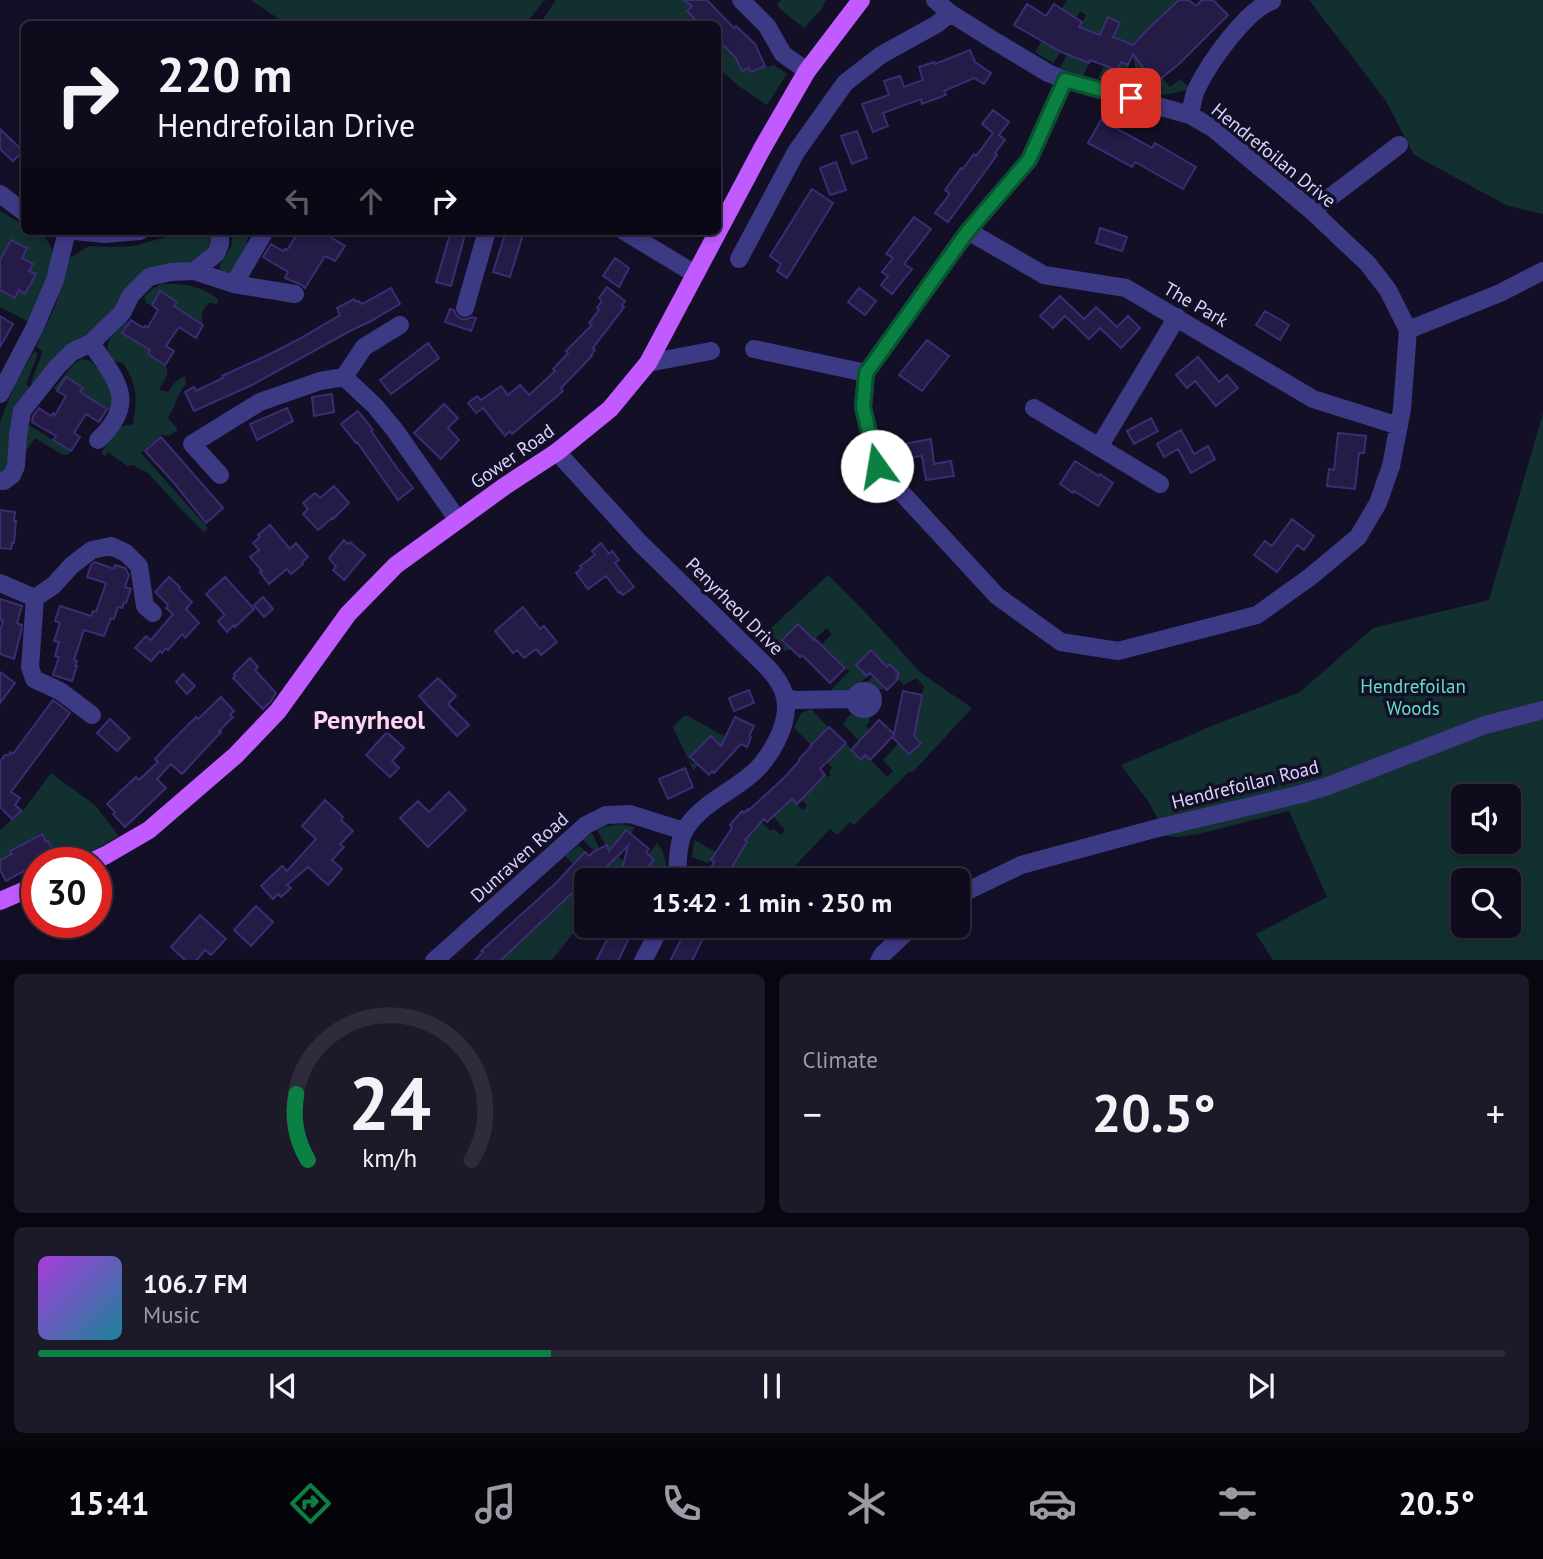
<!DOCTYPE html>
<meta charset="utf-8">
<style>
:root{--surface:#0e0b1c;--page:#1c1929;--text:#f1f3f6;--muted:#9b9ba3;--line:#2e2b3b;--accent:#0b8043}
body{margin:0;font-family:"PT Sans",sans-serif;background:var(--page);color:var(--text);height:100vh;display:flex;flex-direction:column;font-size:26px;white-space:nowrap}
*{box-sizing:border-box;margin:0}
p{font-size:23px;color:var(--muted)}
.icon{flex:none;width:38px;height:38px;fill:none;stroke:currentColor;stroke-width:2;stroke-linecap:round;stroke-linejoin:round}
.map{position:relative;height:960px;overflow:hidden}
.details{display:flex;flex-direction:column;gap:14px;padding:14px;background:#08060f;flex:1}
.details>*{flex:none}
.hud{position:absolute;left:21px;top:21px;width:700px;height:214px;border-radius:10px;box-shadow:0 4px 10px #0003,0 0 0 2px var(--line);background:#0e0b1c;color:var(--text);overflow:hidden}
.buttons{position:absolute;left:1451px;top:784px;display:grid;gap:14px}
.buttons a{display:grid;place-items:center;width:70px;height:70px;border-radius:10px;background:var(--surface);box-shadow:0 4px 10px #0003,0 0 0 2px var(--line);font-size:35px}
.speed{position:absolute;left:21px;top:847px;display:flex;gap:14px;font-size:35px;font-weight:700;text-align:center}
.speed>*{display:grid;place-content:center;width:91px;height:91px;border-radius:50%;background:var(--surface);box-shadow:0 4px 10px #0003,0 0 0 2px var(--line);line-height:1}
.speed .limit{border:10px solid #d22;background:#fff;color:#111}
.pin{position:absolute;display:grid;place-items:center;width:60px;height:60px;color:#fff;margin:-30px;border-radius:14px;box-shadow:0 4px 10px #0006}
.me{position:absolute;width:77px;margin:-38px;rotate:347deg;stroke-linejoin:round;filter:drop-shadow(0 0 5px #0008)}
.turn{display:flex;align-items:center;gap:24px;height:147px;padding:0 21px;font-size:32px}
.turn .icon{width:91px;height:91px;stroke-width:2.5}
.turn b{display:block;font-size:49px;line-height:60px}
.lanes{display:flex;align-items:center;height:66px;padding:0 21px;background:#0003;justify-content:center;gap:35px;direction:ltr}
.lanes .off{opacity:.35}
.big{font-size:52px;font-weight:600;line-height:1.1}
.details .card{flex:1;display:flex;flex-direction:column;justify-content:center;gap:10px;min-width:0;padding:0 24px;border-radius:10px;background:var(--page)}
.details .dial{align-items:center;gap:0}
.dial svg{height:182px;overflow:visible;fill:none;stroke:var(--line);stroke-width:7;stroke-linecap:round;text-anchor:middle}
.dial text{fill:var(--text);stroke:none}
.song{display:flex;align-items:center;gap:21px}
.cover{width:84px;height:84px;border-radius:10px;background:linear-gradient(135deg,hsl(280 70% 55%),hsl(190 70% 35%))}
.played{height:7px;border-radius:4px;background:linear-gradient(90deg,var(--accent) 35%,var(--line) 35%)}
.keys{display:flex;justify-content:space-around;direction:ltr}
.heat{display:flex;justify-content:space-between;align-items:center;font-size:38px;direction:ltr}
.details .tiles{flex:1;display:grid;gap:14px;grid-template-columns:1fr 1fr}
.card:last-child{grid-column:span 2}
.trip{position:absolute;left:574px;top:868px;width:396px;height:70px;border-radius:10px;background:var(--surface);box-shadow:0 4px 10px #0003,0 0 0 2px var(--line);font-weight:600;line-height:70px;text-align:center}
.dock{display:flex;height:112px;justify-content:space-around;align-items:center;background:#06040b;color:var(--muted)}
.dock .icon{width:49px;height:49px}
.dock .on{color:var(--accent)}
.dock b{font-size:32px;color:var(--text)}
.map>svg:first-child{display:block}
.green{fill:#12302f;fill-rule:evenodd}
.building{fill:#241b47;stroke:#3b2d73;stroke-width:2}
.lines{fill:none;stroke-linecap:round;stroke-linejoin:round}
.minor{stroke:#3d3a85;stroke-width:18}
.major{stroke:#c25bff;stroke-width:18}
.route-casing{stroke:#07532c;stroke-width:18}
.route{stroke:#0b8043;stroke-width:12}
.labels{text-anchor:middle;stroke-width:7;stroke-linejoin:round;paint-order:stroke}
.street-label{font-size:19px;fill:#d9d4ff;stroke:#130f26}
.park-label{font-size:19px;fill:#5fe0c0;stroke:#130f26}
.district-label{font-size:26px;font-weight:bold;fill:#ffd6f0;stroke:#130f26}
</style>
<div class="map">
<svg width="1543" height="961" viewBox="0 0 1543 961">
<rect width="100%" height="100%" fill="#130f26"/>
<path class="green" d="M251,0H544L526,24H286Z
M556,0H690L693,5L687,11L700,24H539Z
M781,0H826L820,11L804,28L779,8L777,4Z
M1067,0H1178L1184,5L1155,82L1162,77L1170,87L1180,79L1188,86V90L1164,95L1139,86L1133,57H1131L1128,43L1112,37L1119,23L1108,17L1101,36L1084,29L1073,56L1089,63L1083,76L1060,68L1086,15L1080,11L1073,23L1051,34L1046,44L1061,52L1053,63L1035,52Z
M1309,0H1543V214L1508,206L1414,155L1386,101Z
M718,40L730,52L738,44L752,72L765,66L768,67L774,65L787,74L767,105L740,87L718,68Z
M1121,62L1128,65L1130,85L1098,79L1104,65L1117,70Z
M0,211L24,225V231C44,231 48,239 54,255L44,288L29,322L0,307Z
M188,231H213L215,237L208,249L195,261L180,265L114,310L103,323L70,348L34,385L31,382L43,351L36,347L55,307L70,258L89,246L110,247L133,246Z
M233,231H250C247,242 240,272 227,274C225,274 223,273 221,272L219,267L231,246Z
M161,284C180,283 203,286 218,299L217,304L209,303C201,311 201,314 203,325L174,306L176,302L160,292L152,305L147,304L144,297L152,289Z
M126,322H128L122,333L150,350L148,354C170,368 173,367 159,390L168,392C172,386 178,378 185,376L186,384C176,395 176,407 168,418L177,428V431L168,436L161,435L141,453L208,528L204,532L180,508L148,473L133,465L127,466L108,452L105,456L101,453L119,427L133,424C137,398 138,386 123,363L113,361C100,343 113,334 126,322Z
M34,351L38,353L26,384L31,388L9,461L5,470L0,474V422L14,386Z
M81,359L91,361L101,373L105,374L114,401L110,411L80,392L83,388L66,378L57,391L54,388L74,364Z
M1543,413V960H1273L1256,934L1327,897L1289,811L1199,834L1178,837L1166,836L1150,804L1121,765L1214,725L1300,692L1373,628L1489,600ZM1463,796H1508V842H1463ZM1463,880H1508V926H1463Z
M29,425L71,451L68,455L61,454L35,438L26,451V430Z
M828,575L866,613L921,673L972,708L912,773L910,771L854,825L850,822L837,835L830,829L793,868L795,870L788,880H726L716,875L762,822L770,831L774,829L781,835L785,830L773,816L791,799L803,810L807,806L802,800L810,790L805,784L818,782L825,775L829,777L831,774L829,772L832,768L827,762L846,743L860,760L866,755L887,777L893,771L883,760L898,744L909,754L921,744L910,732L916,726L924,686L916,678L904,685L896,677L899,674L890,664L878,676L885,688L877,691L866,683L880,668L878,666L852,691L829,692L849,671L822,644L832,634L827,628L814,640L785,635L781,639L782,642L791,649C785,652 777,651 770,653L757,641Z
M851,707C857,712 861,715 868,713L870,714L869,722L866,727L872,733L859,741L843,724L849,716L852,714L847,709Z
M811,709L828,727L823,732L827,737L811,745L794,728L801,713Z
M684,716H688L735,742L728,752L711,736L706,741L704,753L698,748L688,759L693,764L696,762L698,765L693,770L673,727Z
M51,773L96,806L119,836L98,848L64,863H59L48,842H46L41,833L11,851L13,856L0,860V830L18,814L20,815Z
M620,824L635,827L631,834L610,850L626,863L628,861L643,873L653,860L649,854L657,843C666,853 667,868 667,880H645L621,873L619,880H586V926H614L608,936L611,938L609,942L578,927L552,960L500,961L532,914L541,923L559,907L550,897L557,890L566,900L585,883L574,871L577,868L565,856L579,845L585,852L574,864L590,879L606,867L604,860L583,840L592,833L605,860L612,857L597,830L603,827Z
M694,840L716,852L708,863L692,857Z"/>
<path class="building" d="M683,0H707L734,28L736,26L755,44L765,66L751,72L749,68L742,71L736,58L718,40V24H700L687,11L692,6Z
M1179,0H1189L1196,6L1202,0H1213L1228,15L1179,64L1155,83L1133,54L1128,65L1121,62L1117,70L1090,60L1089,63L1061,52L1014,25L1027,4L1046,16L1054,4L1082,22L1079,27L1100,35L1108,17L1120,23L1113,37L1133,45L1148,29Z
M970,50L975,62L991,73L984,84L974,78L944,91L946,95L922,104L921,99L883,113L888,126L873,132L862,104L889,95L884,81L900,76L904,87L923,80L919,67L934,62L935,64Z
M993,110L1009,122L999,135L1005,140L995,153L997,155L948,222L935,213L949,195V193L945,190L961,168L963,169L974,154L976,156L993,133L982,124Z
M1101,120L1152,148L1155,143L1196,167L1183,189L1135,162L1132,167L1088,143Z
M0,129L23,151L13,161L0,149Z
M857,131L867,158L852,164L841,136Z
M836,162L846,190L830,195L820,168Z
M812,189L833,203L787,278L777,271L781,264L770,256Z
M914,217L931,229L904,264L912,269L892,294L881,285L888,276L882,272L893,258L886,254Z
M1100,228L1127,237L1122,251L1096,243Z
M299,231H321L345,246L335,261L325,256L305,288L302,285L285,278L288,272L263,257L271,244L283,251L285,249L287,250Z
M451,231H466L451,286L436,282Z
M506,231H524L510,277L493,272Z
M11,240L27,248L22,258L33,264L29,271L36,274L25,294L19,290L15,298L0,290V260Z
M615,258L629,268L619,287L603,276Z
M607,287L625,301L622,306L624,307L593,348L595,350L591,355L592,356L561,388L563,391L512,434L510,431L505,436L483,408L476,413L468,403L477,396L481,400L501,386L508,395L520,385L529,395L555,371L553,369L568,353L566,351L592,325L589,323L599,310L597,308L602,301L599,298Z
M391,288L400,304L371,321L350,331L252,385L194,411L185,392L194,387L196,391L223,378L222,376L272,353L301,338L340,315L337,308L354,299L356,302L358,301L362,304Z
M859,288L876,301L865,315L848,302Z
M160,291L177,302L174,306L203,325L196,338L179,327L166,346L174,351L165,365L148,354L150,350L122,333L131,320L144,328L145,326L148,327L158,310L152,305Z
M1060,296L1084,319L1096,307L1117,327L1128,316L1140,328L1121,348L1100,328L1089,339L1065,316L1053,328L1040,316Z
M450,309L454,310L456,315L461,319H467L472,317L476,318L471,331L445,322Z
M1265,311L1289,325L1280,340L1256,325Z
M0,316L13,324L0,347Z
M927,340L949,356L922,391L899,375Z
M428,343L439,358L391,394L380,380Z
M1198,357L1219,382L1227,375L1238,388L1216,406L1195,381L1187,388L1176,375Z
M66,377L83,388L80,392L107,409L99,422L86,414L74,433L80,437L71,451L53,440L56,436L32,422L33,416L39,408L51,416L53,413L55,415L66,396L57,391Z
M332,394L334,412L314,416L312,397Z
M444,404L458,418L448,428L459,440L441,459L414,433Z
M287,408L293,421L257,440L250,424Z
M358,411L373,430L371,431L397,468L413,488L398,500L357,442L356,443L341,424Z
M1151,418L1158,431L1134,444L1127,431Z
M1181,430L1194,454L1208,446L1215,459L1191,473L1178,449L1164,457L1157,444Z
M1338,433L1366,436L1364,453H1359L1355,489L1327,486L1329,469L1334,470Z
M161,437L223,508L206,523L174,483L145,451Z
M931,439L934,464L951,461L954,476L926,480L922,456L905,458L903,444Z
M1075,461L1099,476L1100,474L1113,483L1098,506L1074,491L1073,493L1060,484Z
M334,486L349,503L333,519L332,518L318,530L303,514L308,509L303,503L315,493L320,498Z
M0,510L15,512L14,521H16L14,543H12L11,549L0,548Z
M1292,519L1314,536L1304,550L1297,545L1277,572L1254,555L1265,541L1272,546Z
M270,525L290,549L296,543L308,557L302,562L303,564L291,574L287,569L269,584L260,572L262,571L250,557L259,550L253,543L260,537L258,535Z
M344,540L348,544L350,542L365,555L344,580L333,570L336,567L329,558Z
M601,543L609,554L612,551L619,560L615,563L634,587L623,595L620,592L619,593L606,576L588,589L576,573L582,568L580,566L595,555L592,551Z
M95,562L114,569L115,565L125,568L129,575L125,587L131,589L126,603H124L122,608L118,607L114,619L111,618L104,636L84,630L74,660L77,661L75,666H77L72,681L53,675L59,657L55,656L59,642L54,641L60,623L55,621L60,606L91,616L93,611L96,612L106,583L87,577L91,565Z
M169,577L180,587L179,589L192,602L186,609L199,623L185,638L182,634L168,650L166,648L162,653L160,651L151,661L135,648L146,636L151,640L173,614L166,608L168,605L155,592Z
M225,577L254,609L235,627L234,625L227,632L218,621L225,615L206,594Z
M263,597L273,609L264,617L254,605Z
M0,599L22,606L17,623L22,625L21,632L14,659L0,654V631L3,621L0,620Z
M523,607L540,629L544,626L557,642L541,655L536,649L524,658L517,650L513,653L495,631Z
M798,624L814,640L815,639L845,668L830,683L802,655L800,657L782,640Z
M871,650L887,667L890,664L899,674L896,677L898,679L887,690L870,673L867,676L856,665Z
M250,658L258,667L255,670L276,693L271,701L263,709L233,678L235,676L234,674Z
M0,672L15,683L0,703Z
M183,674L195,686L187,694L176,682Z
M438,678L456,696L448,704L469,725L457,736L419,696Z
M749,690L754,703L734,711L729,698Z
M903,691L922,695L914,736L921,743L909,754L893,738L894,735L870,760L865,755L861,760L851,750L879,720L894,734Z
M221,697L234,711L230,715L233,717L219,731L221,732L182,774L171,764L157,779L166,788L125,827L113,814L115,812L107,804L136,777L139,780L158,762L155,759L166,747L196,717L198,719Z
M53,700L70,713L11,792L20,798L15,805L22,811L12,819L0,807V762L5,755H9L10,752L13,754Z
M735,717L754,726L749,736L751,737L747,747L741,744L714,773L712,771L709,775L690,757L711,736L721,746Z
M110,719L130,738L117,751L97,733Z
M829,727L846,743L820,769L825,775L797,804L792,799L767,822L764,819L745,840L747,842L724,880H711L717,869L712,866L714,862L711,860L730,831L732,827L730,825L742,811L744,813L748,809L749,810L785,777L800,760L799,759L811,747L810,746Z
M387,732L404,748L392,761L399,768L390,777L366,755Z
M685,768L693,787L668,799L659,779Z
M449,792L466,810L428,847L400,818L418,801L429,812Z
M325,800L343,817L341,820L353,831L340,844L344,847L332,860L342,869L328,885L308,867L287,885L291,888L281,897L278,894L273,899L261,886L282,866L287,871L316,839L302,826Z
M626,830L649,849L646,852L654,860L643,873L637,869L634,880H619L628,846L599,874L597,873L589,880H586L500,961H474L483,952L481,951L556,883L585,852L589,856L593,852L607,845L609,851Z
M42,834L46,842L48,841L55,855L37,863V864L6,881L0,870V860L12,854L10,851Z
M256,906L273,922L251,946L234,930Z
M200,915L226,939L211,955L205,950L196,961H186L171,947Z
M614,926H635L618,961H596Z
M688,926H709L692,961H670Z"/>
<g class="lines">
<path class="minor" d="M741,0L767,26L783,54L807,71
M935,0L950,13L993,40L1048,73L1065,80L1190,115L1214,129L1312,211L1368,264L1388,290L1408,330L1402,409L1391,466L1378,503L1358,537L1310,577L1257,615L1118,651L1061,642L997,596L877,466L863,407L866,373L968,231L1029,160L1065,80
M1190,115C1192,106 1193,96 1197,88C1209,63 1246,10 1272,1
M0,194L24,212
M1312,211L1399,145
M75,231L105,234L140,231
M624,231L695,274
M968,231L1044,275L1126,288L1313,399L1399,426
M739,259L796,152L845,83L881,55L937,24L950,13
M194,271L234,284L265,231
M234,284L295,294
M465,308L487,231
M1408,330L1500,293L1543,271
M91,343C116,380 139,402 98,440
M754,349L866,373
M648,363L711,351
M344,377L364,347L400,325
M0,394L35,327L55,280L67,231
M1034,408L1099,447
M557,452L640,543L766,666C774,675 783,685 785,698C791,724 768,762 748,777C727,794 701,805 686,828C677,842 678,864 677,880
M220,475L192,444L260,402L320,381L344,377L375,406L394,429L458,520
M0,481H4L12,475L16,466L18,436L22,411L57,367L72,352L91,343L122,313L131,295L149,277L171,272L194,271L216,254L220,244V231
M1160,484L1099,447L1177,317
M0,583L35,598L54,585L72,565L92,550L111,546L126,553L139,566L145,606L153,613
M35,598L30,667L34,679L60,691L92,715
M855 700a9 9 0 1 1 18 0a9 9 0 1 1-18 0Z
M785,697L795,700L855,699
M957,896L1021,865L1154,829L1301,794L1328,786L1485,725L1543,710
M434,961L586,825L606,815L630,814L684,831
M643,961L661,926
M879,961L883,954L913,926"/>
<path class="major" d="M89,863L106,855L149,830L236,755L278,711L348,614L396,565L505,486L557,452L610,409L648,363L763,147L807,71L861,0
M0,901L37,885"/>
</g>
<g class="lines">
<g class="route-casing">
<path id="route" d="M877,466L863,407L866,373L968,231L1029,160L1065,80L1131,98"/>
</g>
<use href="#route" class="route"/>
</g>
<g class="labels">
<g class="street-label">
<text transform="translate(1274 155) rotate(39)" y="7">Hendrefoilan Drive</text>
<text transform="translate(1196 304) rotate(30)" y="7">The Park</text>
<text transform="translate(512 456) rotate(-35)" y="7">Gower Road</text>
<text transform="translate(735 606) rotate(45)" y="7">Penyrheol Drive</text>
<text transform="translate(1245 784) rotate(-14)" y="7">Hendrefoilan Road</text>
<text transform="translate(519 857) rotate(-42)" y="7">Dunraven Road</text>
</g>
<g class="park-label">
<text x="1413" y="693">Hendrefoilan<tspan x="1413" dy="22">Woods</tspan></text>
</g>
<g class="district-label">
<text x="369" y="729">Penyrheol</text>
</g>
</g>
</svg>
<div class="buttons">
<a><svg class="icon" aria-label="sound" viewBox="0 0 24 24"><path d="M4 9h4l5-4v14l-5-4H4zM17 9q2 3 0 6"/></svg></a>
<a><svg class="icon" aria-label="search" viewBox="0 0 24 24"><circle cx="10" cy="10" r="6"/><path d="M15 15l6 6"/></svg></a>
</div>
<div class="speed"><div class="limit">30</div></div>
<div class="pin" style="left:1131px;top:98px;background:#d93025"><svg class="icon" aria-label="arrive" viewBox="0 0 24 24"><path d="M6 21V4h12l-3 4 3 4H6"/></svg></div>
<svg class="me" style="left:877px;top:466px" viewBox="-20 -20 40 40"><circle r="19" fill="#fff"/><path d="M0-13L10 11 0 6-10 11z" fill="#0b8043"/></svg>
<div class="trip">15:42 · 1 min · 250 m</div>
<div class="hud">
<div class="turn"><svg class="icon" aria-label="right" viewBox="0 0 24 24"><path d="M7 20v-9h11M14 6l5 5-5 5"/></svg><div><b>220 m</b>Hendrefoilan Drive</div></div>
<div class="lanes"><svg class="icon off" aria-label="left" viewBox="0 0 24 24"><path d="M17 20v-9H6M10 6l-5 5 5 5"/></svg><svg class="icon off" aria-label="ahead" viewBox="0 0 24 24"><path d="M12 20V5M6 11l6-6 6 6"/></svg><svg class="icon" aria-label="right" viewBox="0 0 24 24"><path d="M7 20v-9h11M14 6l5 5-5 5"/></svg></div>
</div>
</div>
<section class="details">
<div class="tiles">
<div class="card dial"><svg viewBox="0 0 100 80">
<path d="M14 69A42 42 0 1 1 86 69"/>
<path d="M14 69A42 42 0 0 1 9 40" stroke="#0b8043"/>
<text x="50" y="56" font-size="32" font-weight="700">24</text>
<text x="50" y="72" font-size="11">km/h</text>
</svg></div>
<div class="card"><p>Climate</p>
<div class="heat"><a>−</a><b class="big">20.5°</b><a>+</a></div>
</div>
<div class="card">
<div class="song"><i class="cover"></i><div><b>106.7 FM</b><p>Music</p></div></div>
<div class="played"></div>
<div class="keys"><svg class="icon" aria-label="previous" viewBox="0 0 24 24"><path d="M18 5L8 12l10 7zM5 5v14"/></svg><svg class="icon" aria-label="pause" viewBox="0 0 24 24"><path d="M8 5v14M16 5v14"/></svg><svg class="icon" aria-label="next" viewBox="0 0 24 24"><path d="M6 5l10 7-10 7zM19 5v14"/></svg></div>
</div>
</div>
</section>
<nav class="dock">
<b>15:41</b>
<svg class="icon on" aria-label="directions" viewBox="0 0 24 24"><path d="M12 3l9 9-9 9-9-9zM9 14v-3h6M13 9l2 2-2 2"/></svg>
<svg class="icon" aria-label="music" viewBox="0 0 24 24"><path d="M9 18V5l10-2v13"/><circle cx="6" cy="18" r="3"/><circle cx="16" cy="16" r="3"/></svg>
<svg class="icon" aria-label="phone" viewBox="0 0 24 24"><path d="M5 4h4l2 5-3 2q2 4 5 5l2-3 5 2v4C11 20 4 13 5 4z"/></svg>
<svg class="icon" aria-label="climate" viewBox="0 0 24 24"><path d="M12 3v18M4 7l16 10M4 17L20 7"/></svg>
<svg class="icon" aria-label="car" viewBox="0 0 24 24"><path d="M5 17H2v-5l4-1 3-4h7l3 4 3 1v5h-3M9 17h6M6 11h13"/><circle cx="7" cy="17" r="2"/><circle cx="17" cy="17" r="2"/></svg>
<svg class="icon" aria-label="filters" viewBox="0 0 24 24"><path d="M4 7h16M4 17h16"/><circle cx="9" cy="7" r="2"/><circle cx="15" cy="17" r="2"/></svg>
<b>20.5°</b>
</nav>
